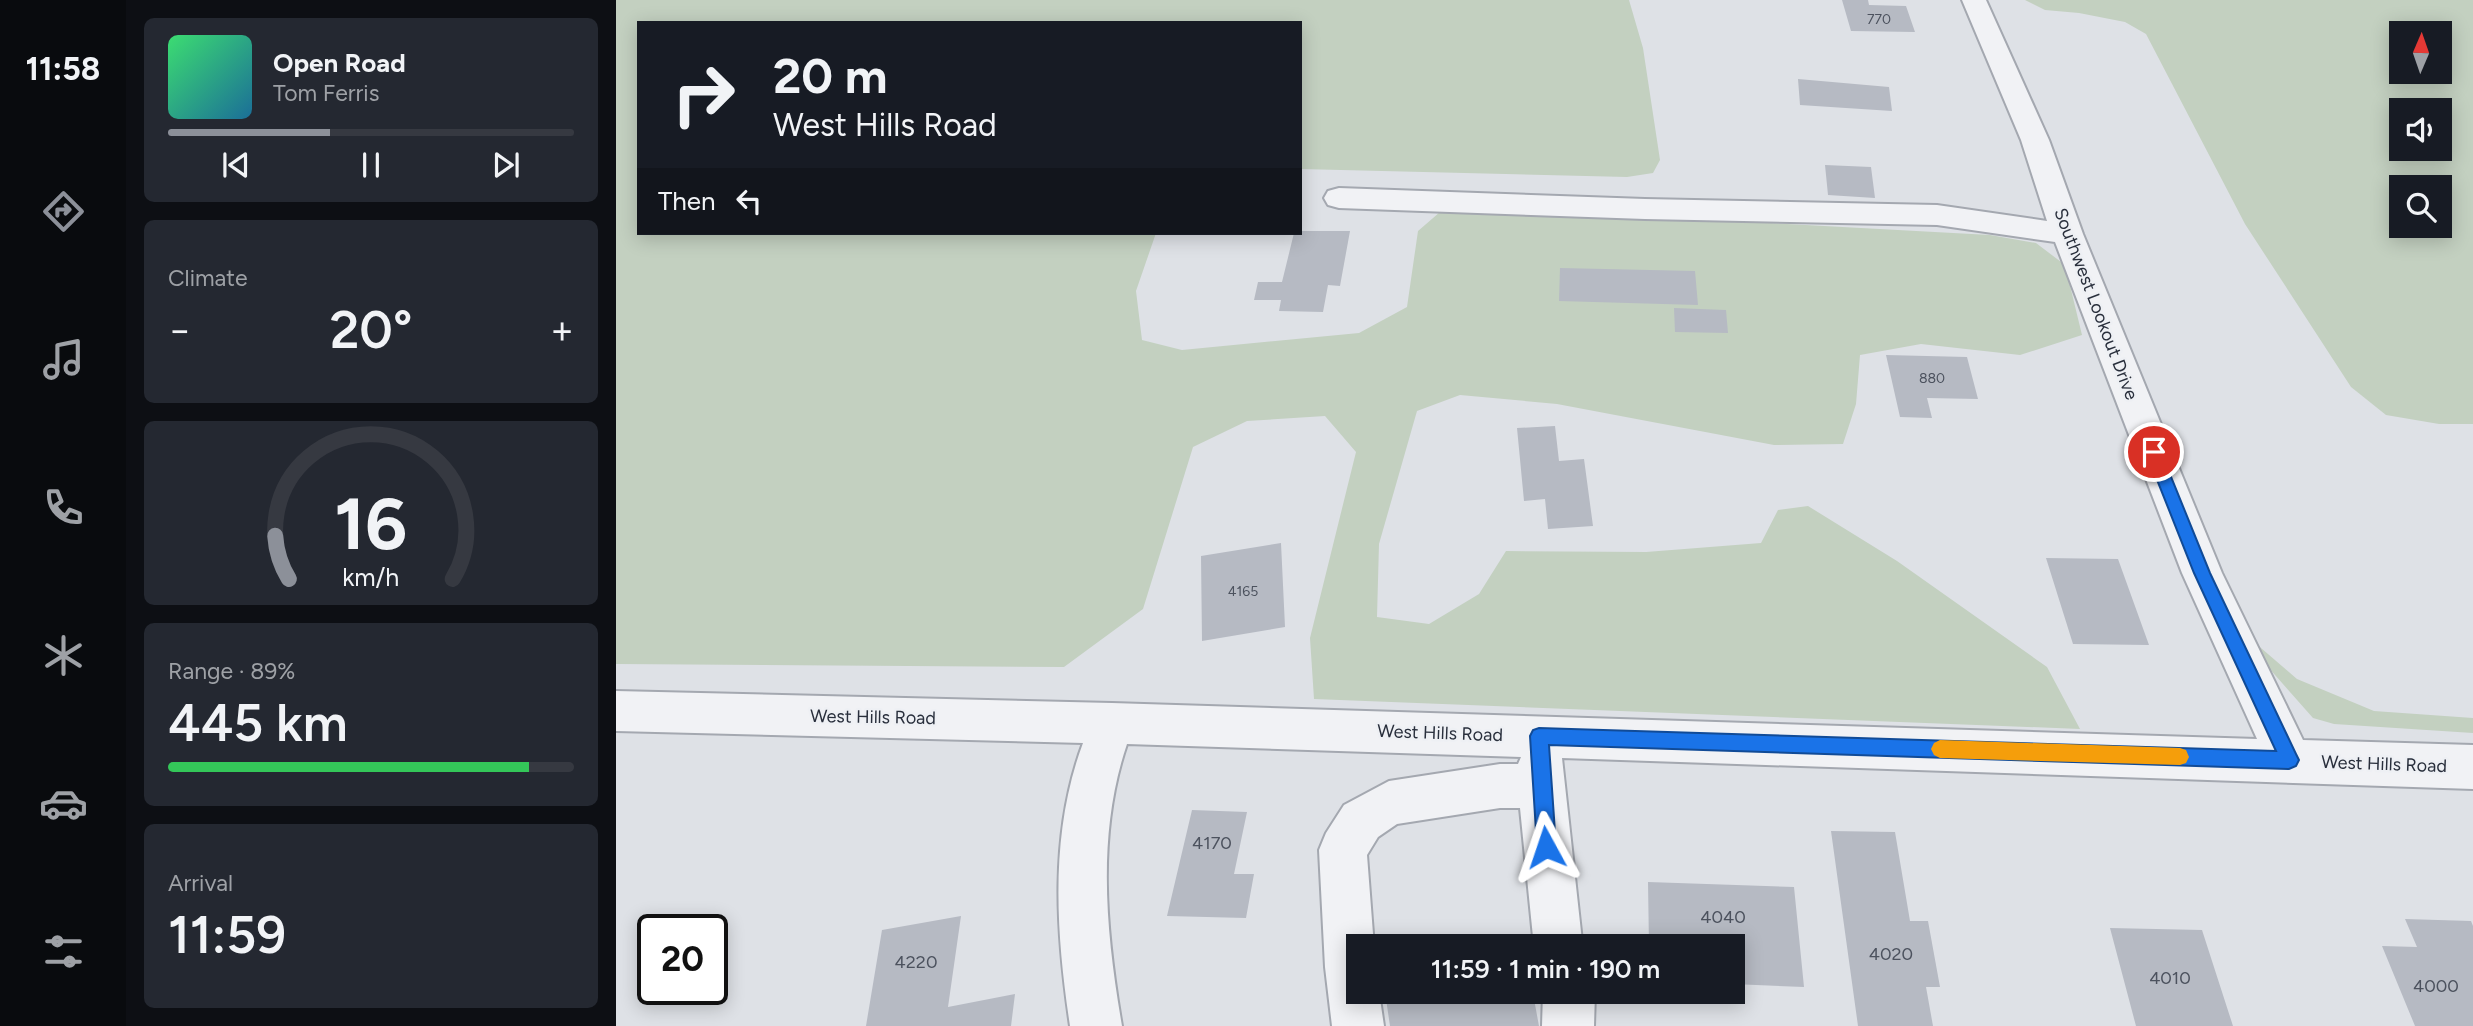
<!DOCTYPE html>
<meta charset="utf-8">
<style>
:root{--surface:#171b24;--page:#242831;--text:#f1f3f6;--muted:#9ea1a6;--line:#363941;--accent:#8c9099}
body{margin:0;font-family:Figtree,sans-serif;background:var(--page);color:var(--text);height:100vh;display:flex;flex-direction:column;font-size:26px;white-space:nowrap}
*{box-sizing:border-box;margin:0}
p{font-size:23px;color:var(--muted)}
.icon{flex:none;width:38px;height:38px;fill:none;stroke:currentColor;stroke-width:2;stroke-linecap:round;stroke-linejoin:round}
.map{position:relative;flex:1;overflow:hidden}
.side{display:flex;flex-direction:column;gap:18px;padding:18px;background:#0d0f14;width:490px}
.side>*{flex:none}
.top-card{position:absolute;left:21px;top:21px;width:665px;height:214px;border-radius:0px;box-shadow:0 4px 18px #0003;background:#171b24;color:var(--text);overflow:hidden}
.needle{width:46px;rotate:2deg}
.tools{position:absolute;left:1773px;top:21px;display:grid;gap:14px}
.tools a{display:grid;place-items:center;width:63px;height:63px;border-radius:0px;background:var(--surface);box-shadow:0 4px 18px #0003;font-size:35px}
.speed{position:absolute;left:21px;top:914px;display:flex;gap:14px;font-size:35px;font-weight:700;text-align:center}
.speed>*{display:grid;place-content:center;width:91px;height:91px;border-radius:50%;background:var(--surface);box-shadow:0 4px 18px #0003;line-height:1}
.speed .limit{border:4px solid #111;border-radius:10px;background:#fff;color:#111}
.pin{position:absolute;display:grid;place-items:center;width:60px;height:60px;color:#fff;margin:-30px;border:4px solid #fff;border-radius:50%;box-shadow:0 2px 7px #0007}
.me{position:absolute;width:77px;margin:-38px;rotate:355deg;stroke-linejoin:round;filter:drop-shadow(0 0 5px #0008)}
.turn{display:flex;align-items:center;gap:24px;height:147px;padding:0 21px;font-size:32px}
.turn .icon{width:91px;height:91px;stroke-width:2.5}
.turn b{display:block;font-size:49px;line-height:60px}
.then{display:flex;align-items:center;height:66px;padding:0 21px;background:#0003;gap:14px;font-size:26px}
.big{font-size:52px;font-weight:600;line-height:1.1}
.side .widget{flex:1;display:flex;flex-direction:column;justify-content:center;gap:10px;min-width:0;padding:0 24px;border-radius:10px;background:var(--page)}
.side .dial{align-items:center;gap:0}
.dial svg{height:182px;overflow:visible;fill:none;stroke:var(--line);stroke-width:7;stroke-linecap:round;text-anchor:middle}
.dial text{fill:var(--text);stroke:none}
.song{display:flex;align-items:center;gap:21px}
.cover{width:84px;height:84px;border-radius:10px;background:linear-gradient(135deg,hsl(140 70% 55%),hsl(200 70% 35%))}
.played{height:7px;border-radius:4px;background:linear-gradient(90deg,var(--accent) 40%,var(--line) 40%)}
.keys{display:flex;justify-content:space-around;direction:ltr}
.heat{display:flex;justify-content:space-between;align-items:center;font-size:38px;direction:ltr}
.charge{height:10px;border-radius:5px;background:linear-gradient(90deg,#34c759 89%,var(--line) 0)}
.trip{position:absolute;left:730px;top:934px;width:399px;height:70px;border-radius:0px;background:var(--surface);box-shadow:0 4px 18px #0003;font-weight:600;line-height:70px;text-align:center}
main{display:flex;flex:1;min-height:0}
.tabs{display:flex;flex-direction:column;width:126px;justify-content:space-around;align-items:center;background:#090b0e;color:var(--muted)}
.tabs .icon{width:49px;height:49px}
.tabs .active{color:var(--accent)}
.tabs b{font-size:32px;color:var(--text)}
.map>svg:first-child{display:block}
.green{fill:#c3d0c0;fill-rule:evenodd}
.building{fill:#b6bac3}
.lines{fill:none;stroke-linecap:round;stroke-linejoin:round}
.minor-casing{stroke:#a4a8b0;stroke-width:4}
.minor{fill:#f1f2f5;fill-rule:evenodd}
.route{fill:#1a73e8;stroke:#114b97;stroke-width:2}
.slow{fill:#f59e0b}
.labels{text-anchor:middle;stroke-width:5;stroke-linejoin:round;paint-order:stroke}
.number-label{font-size:14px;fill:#4c525e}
.street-label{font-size:18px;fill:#292f3c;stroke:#eef0f4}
.near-number-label{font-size:18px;fill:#4c525e}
</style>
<main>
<nav class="tabs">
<b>11:58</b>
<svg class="icon active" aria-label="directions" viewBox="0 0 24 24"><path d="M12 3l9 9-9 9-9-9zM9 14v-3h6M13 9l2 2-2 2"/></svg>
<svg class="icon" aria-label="music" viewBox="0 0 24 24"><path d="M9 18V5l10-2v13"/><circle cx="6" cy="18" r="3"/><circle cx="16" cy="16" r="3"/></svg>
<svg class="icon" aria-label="phone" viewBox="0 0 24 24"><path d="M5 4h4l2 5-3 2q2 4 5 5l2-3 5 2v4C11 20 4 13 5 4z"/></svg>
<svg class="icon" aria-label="climate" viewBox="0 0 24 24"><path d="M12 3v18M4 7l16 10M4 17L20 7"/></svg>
<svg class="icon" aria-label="car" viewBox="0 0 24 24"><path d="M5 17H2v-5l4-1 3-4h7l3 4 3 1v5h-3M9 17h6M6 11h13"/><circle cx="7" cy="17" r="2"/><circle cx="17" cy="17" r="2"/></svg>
<svg class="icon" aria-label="filters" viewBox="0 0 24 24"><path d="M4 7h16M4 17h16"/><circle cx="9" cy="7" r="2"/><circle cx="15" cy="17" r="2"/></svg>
</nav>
<section class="side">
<div class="widget">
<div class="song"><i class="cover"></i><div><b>Open Road</b><p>Tom Ferris</p></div></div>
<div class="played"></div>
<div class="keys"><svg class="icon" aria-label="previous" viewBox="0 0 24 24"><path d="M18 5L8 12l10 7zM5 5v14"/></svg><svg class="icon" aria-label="pause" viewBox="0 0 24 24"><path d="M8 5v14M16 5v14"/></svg><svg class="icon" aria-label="next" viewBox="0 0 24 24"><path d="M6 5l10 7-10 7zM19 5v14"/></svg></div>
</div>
<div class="widget"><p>Climate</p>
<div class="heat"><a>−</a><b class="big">20°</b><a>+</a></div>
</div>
<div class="widget dial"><svg viewBox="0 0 100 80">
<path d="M14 69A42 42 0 1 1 86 69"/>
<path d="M14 69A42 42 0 0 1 8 50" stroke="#8c9099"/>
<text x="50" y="56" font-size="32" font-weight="700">16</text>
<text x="50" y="72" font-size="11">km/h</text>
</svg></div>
<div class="widget"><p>Range · 89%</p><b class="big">445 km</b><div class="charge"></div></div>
<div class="widget"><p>Arrival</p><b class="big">11:59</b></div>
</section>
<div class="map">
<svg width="1857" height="1026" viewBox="0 0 1857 1026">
<rect width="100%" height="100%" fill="#dee1e6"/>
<path class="green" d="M0,0H1013L1027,48L1044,160L1037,173L1011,177L684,169V23H23V233H540L520,291L526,340L566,350L743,333L791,307L802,231L824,212L899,209L1374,235L1420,243L1449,265L1466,335L1404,355L1305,344L1244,355L1240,404L1227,444L1158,445L941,404L844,395L801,411L763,544L761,617L813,624L863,594L890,551L1030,552L1145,543L1162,510L1192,506L1281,561L1431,667L1464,729L698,699L694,638L740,452L709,416L631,421L577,447L527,609L448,667L0,664Z
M1409,0H1857V424H1823L1770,415L1735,387L1629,224L1530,34L1509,22L1463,13L1429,10ZM1824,33V72H1785V33ZM1824,110V149H1785V110ZM1824,187V226H1785V187Z
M1638,642L1681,679L1758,711L1857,718V733L1718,724L1697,718L1652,667Z"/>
<path class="building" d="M1226,0H1252L1253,5L1290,6L1299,32L1235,31Z
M1182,79L1273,87L1276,111L1184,105Z
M1209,165L1255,167L1259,198L1212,195Z
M684,231H734L724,286L712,285L707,312L663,311L665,300H638L642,282H666L678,233Z
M944,268L1079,271L1082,305L943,301Z
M1058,308L1110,310L1112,333L1059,332Z
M1270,355L1351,357L1362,399L1311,398L1316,418L1284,417Z
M939,426L943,461L968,459L977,526L932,529L929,499L908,501L901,428Z
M665,543L669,627L586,641L585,556Z
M1430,558L1502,559L1533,645L1457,644Z
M576,810L631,812L618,874H638L630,918L551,916Z
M1215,831L1279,832L1294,921H1312L1324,987H1310L1317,1026H1242Z
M1032,882L1178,887L1188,987L1116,984V947H1033Z
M345,916L332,1007L399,994L395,1026H250L266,930Z
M1789,919L1855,921L1857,926V1026H1799L1766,946L1801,947Z
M1494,928L1586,930L1617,1026H1520Z
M769,992H942V993L918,999L923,1026H774Z"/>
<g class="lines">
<g class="minor-casing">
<path id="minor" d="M1346,0H1370L1433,140L1467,234L1606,573L1687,740L1857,745V789L946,758L966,941L964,947H918L904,808H884L781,824L762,837L751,855L758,947H742V992H763L768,1026H716L709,967L703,850L710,833L728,805L773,781L884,764H902L905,757L511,744C480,835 490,933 506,1026H454C440,932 433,834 467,743L0,731V691L496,703L1641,739L1566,573L1439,242L1321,225L1029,219L723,208L712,205L708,198L712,191L723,188L1029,199L1321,205L1431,221L1405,140Z
M927,992H979L978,1026H926Z"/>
</g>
<use href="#minor" class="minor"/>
</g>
<path class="route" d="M1538,446L1545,452L1594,573L1680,754L1683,760L1680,766L1673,769L933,745L940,847L937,854L930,856L923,854L921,847L914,736L917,730L923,728L1660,751L1578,573L1530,452Z"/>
<path class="slow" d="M1324,740L1564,748L1570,750L1573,757L1570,763L1564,765L1324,758L1318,755L1315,749L1318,743Z"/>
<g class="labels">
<g class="number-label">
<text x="1263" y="24">770</text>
<text x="1316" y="383">880</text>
<text x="627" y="596">4165</text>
</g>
<g class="street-label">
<text transform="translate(1480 304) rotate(69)" y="6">Southwest Lookout Drive</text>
<text transform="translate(257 717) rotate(1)" y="6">West Hills Road</text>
<text transform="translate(824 733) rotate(2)" y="6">West Hills Road</text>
<text transform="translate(1768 764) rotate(2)" y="6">West Hills Road</text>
</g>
<g class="near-number-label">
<text x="596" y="849">4170</text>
<text x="1107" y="923">4040</text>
<text x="1275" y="960">4020</text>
<text x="300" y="968">4220</text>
<text x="1554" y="984">4010</text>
<text x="1820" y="992">4000</text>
</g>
</g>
</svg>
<div class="tools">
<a><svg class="needle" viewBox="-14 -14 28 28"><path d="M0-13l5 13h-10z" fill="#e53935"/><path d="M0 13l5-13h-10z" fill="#9ea1a6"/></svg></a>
<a><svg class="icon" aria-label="sound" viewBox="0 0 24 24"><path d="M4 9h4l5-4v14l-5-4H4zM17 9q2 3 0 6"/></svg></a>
<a><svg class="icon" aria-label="search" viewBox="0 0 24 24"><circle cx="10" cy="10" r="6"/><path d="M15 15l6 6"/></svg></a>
</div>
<div class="speed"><div class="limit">20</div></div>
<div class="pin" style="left:1538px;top:452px;background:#d93025"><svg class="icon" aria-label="arrive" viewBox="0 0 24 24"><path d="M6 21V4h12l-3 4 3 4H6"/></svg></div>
<svg class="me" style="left:930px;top:847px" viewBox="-20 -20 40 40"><path d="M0-17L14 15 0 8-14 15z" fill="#1a73e8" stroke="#fff" stroke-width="4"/></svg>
<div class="trip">11:59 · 1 min · 190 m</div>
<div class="top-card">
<div class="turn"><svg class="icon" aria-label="right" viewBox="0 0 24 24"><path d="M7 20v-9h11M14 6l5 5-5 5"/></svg><div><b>20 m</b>West Hills Road</div></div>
<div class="then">Then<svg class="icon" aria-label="left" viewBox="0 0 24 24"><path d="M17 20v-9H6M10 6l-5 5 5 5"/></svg></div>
</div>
</div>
</main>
